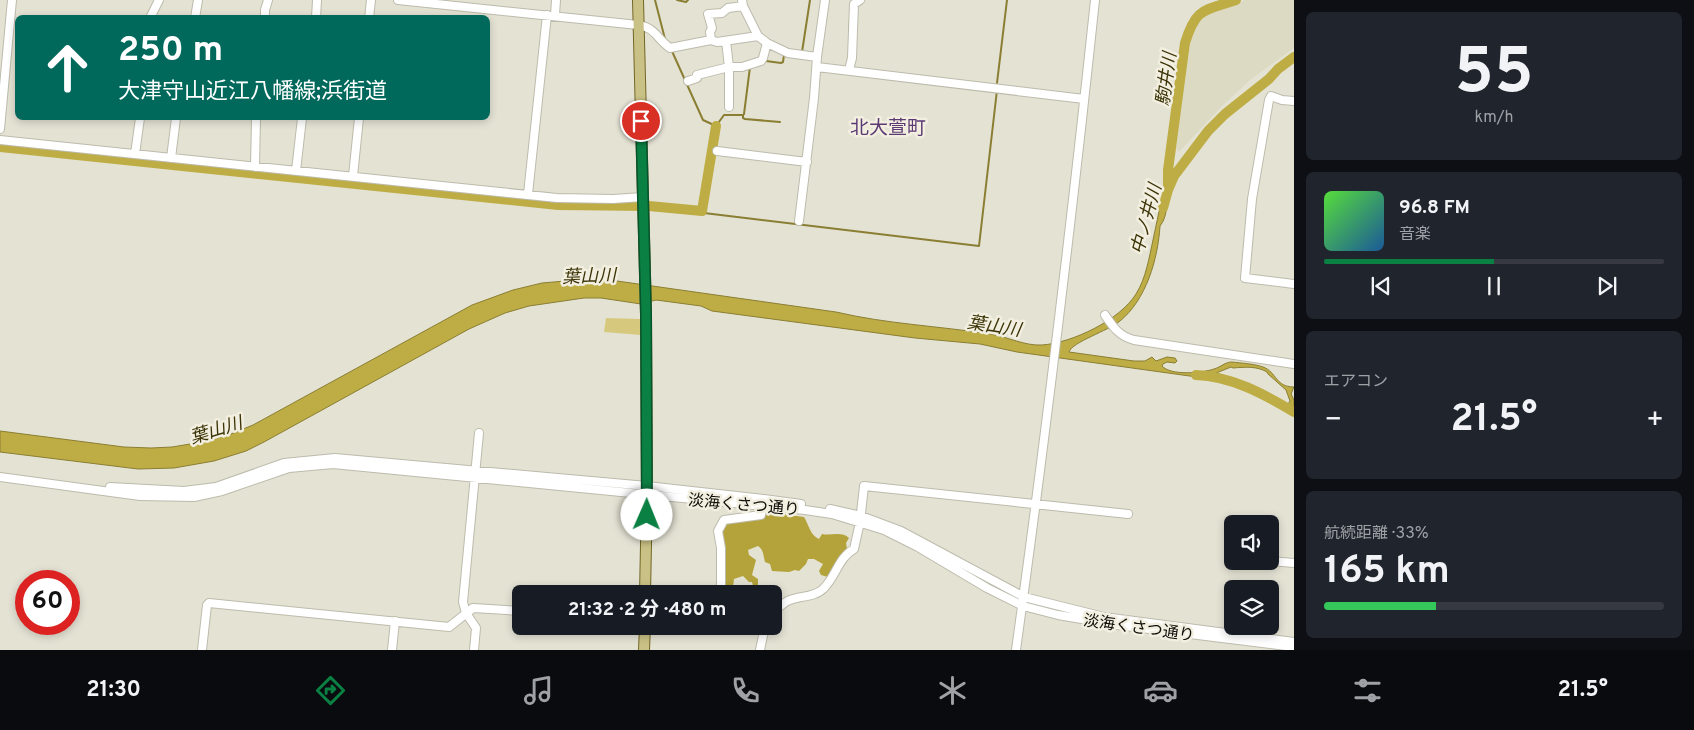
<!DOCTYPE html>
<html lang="ja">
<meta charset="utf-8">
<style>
:root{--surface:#171b24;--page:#20242c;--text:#f1f3f6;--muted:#9ea1a6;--line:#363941;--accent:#0b8043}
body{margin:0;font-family:Overpass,"Noto Sans JP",sans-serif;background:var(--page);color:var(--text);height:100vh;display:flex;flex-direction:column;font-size:19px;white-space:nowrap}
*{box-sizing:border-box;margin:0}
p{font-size:16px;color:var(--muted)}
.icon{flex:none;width:28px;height:28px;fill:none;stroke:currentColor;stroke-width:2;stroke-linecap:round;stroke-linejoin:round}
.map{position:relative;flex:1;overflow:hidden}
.sheet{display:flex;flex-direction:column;gap:12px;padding:12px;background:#0d0f14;width:400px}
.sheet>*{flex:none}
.top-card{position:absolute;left:15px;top:15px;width:475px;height:105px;border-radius:8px;box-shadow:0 2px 8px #0003;background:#00695c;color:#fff;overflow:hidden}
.tools{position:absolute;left:1224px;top:515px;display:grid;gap:10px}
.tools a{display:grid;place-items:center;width:55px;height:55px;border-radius:8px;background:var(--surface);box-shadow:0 2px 8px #0003;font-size:25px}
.speed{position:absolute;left:15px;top:570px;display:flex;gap:10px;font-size:25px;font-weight:700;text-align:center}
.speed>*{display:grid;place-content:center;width:65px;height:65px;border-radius:50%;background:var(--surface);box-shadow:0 2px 8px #0003;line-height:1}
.speed .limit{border:8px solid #d22;background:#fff;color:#111}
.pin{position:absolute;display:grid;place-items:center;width:42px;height:42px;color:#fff;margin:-21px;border:2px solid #fff;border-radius:50%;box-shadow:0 1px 5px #0007}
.me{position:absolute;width:55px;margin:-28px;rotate:1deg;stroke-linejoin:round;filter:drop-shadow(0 0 4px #0008)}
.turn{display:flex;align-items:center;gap:18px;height:105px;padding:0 20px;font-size:22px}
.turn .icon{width:65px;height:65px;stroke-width:2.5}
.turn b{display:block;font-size:35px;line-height:42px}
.big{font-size:38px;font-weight:700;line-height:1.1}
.sheet .tile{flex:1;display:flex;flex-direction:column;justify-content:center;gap:8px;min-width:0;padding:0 18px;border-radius:8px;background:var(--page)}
.sheet .dial{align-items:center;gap:0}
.dial b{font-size:65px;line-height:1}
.song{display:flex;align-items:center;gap:15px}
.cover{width:60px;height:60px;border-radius:8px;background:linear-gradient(135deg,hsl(110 70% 55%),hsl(210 70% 35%))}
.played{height:5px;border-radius:2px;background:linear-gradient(90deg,var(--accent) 50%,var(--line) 50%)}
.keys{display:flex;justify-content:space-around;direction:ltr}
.heat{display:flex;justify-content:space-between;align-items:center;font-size:28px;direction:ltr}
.charge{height:8px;border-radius:4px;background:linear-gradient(90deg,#34c759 33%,var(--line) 0)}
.trip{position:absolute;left:512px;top:585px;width:270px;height:50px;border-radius:8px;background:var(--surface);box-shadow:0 2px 8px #0003;font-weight:700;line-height:50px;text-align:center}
.tab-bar{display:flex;height:80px;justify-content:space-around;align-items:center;background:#090b0e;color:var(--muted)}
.tab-bar .icon{width:35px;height:35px}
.tab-bar .current{color:var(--accent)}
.tab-bar b{font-size:22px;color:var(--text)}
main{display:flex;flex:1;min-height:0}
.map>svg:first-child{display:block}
.built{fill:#dddac3}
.green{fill:#d6c97e}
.forest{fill:#b4a33a}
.water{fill:#bead45;stroke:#8a7e33}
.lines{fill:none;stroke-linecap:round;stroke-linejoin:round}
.stream{stroke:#8a7e33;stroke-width:2}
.river{stroke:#bead45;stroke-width:10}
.minor-casing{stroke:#bdbbac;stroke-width:10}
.major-casing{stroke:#726726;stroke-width:12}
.minor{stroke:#fff;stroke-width:8}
.major{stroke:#cac186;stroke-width:10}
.route-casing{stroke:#07532c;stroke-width:12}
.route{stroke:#0b8043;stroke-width:9}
.labels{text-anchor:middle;stroke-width:5;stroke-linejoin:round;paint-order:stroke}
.street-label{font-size:16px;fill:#100f0a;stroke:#f2efe0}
.water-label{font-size:18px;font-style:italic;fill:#3c3407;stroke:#f2efe0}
.quarter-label{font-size:19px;fill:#5b3973;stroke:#f2efe0}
</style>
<main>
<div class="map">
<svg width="1294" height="650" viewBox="0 0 1294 650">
<rect width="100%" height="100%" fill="#e4e2d3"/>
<path class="built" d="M1245,0H1294V48L1250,80L1222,106L1179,152L1176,148L1191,37L1197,25L1208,13L1234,5Z"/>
<path class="green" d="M606,318L640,319L641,335L604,332Z"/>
<path class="forest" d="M773,513L804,517C809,525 810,535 819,539L822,534C831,536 842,531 849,538L846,543L847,549L836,562L828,577L821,575L819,571L823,564L814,559H808L806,564L799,571L795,570L789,572L772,571L770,564L765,562C763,555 764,550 758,546L748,550L749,555L756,560L752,575L758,579V589L756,594L751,589L753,586L752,582H749L743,576L734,579L733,587L725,590L722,589L721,534L726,522Z"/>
<path class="water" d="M1165,184C1167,197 1169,215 1160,226C1158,259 1146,300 1120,321C1108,331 1072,342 1069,352L1134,361H1145L1152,357L1156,361L1167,357L1175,358L1177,361L1175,363L1167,362L1163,364L1162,366C1171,376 1202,373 1214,369C1221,367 1225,362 1232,362C1241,363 1255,364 1263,367C1277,372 1275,387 1294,387L1291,394L1294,400V416L1285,409L1290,401L1286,390L1268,374L1267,372C1257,366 1245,367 1233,368L1231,367L1204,378L1017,352L980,344L915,338L712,311L701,306L656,300L641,304L601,298H584L529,306L505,313L469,329L264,442L246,451L214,461L174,468L138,469L0,452V431L124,447L151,448L172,447L208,441L231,434L253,425L472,305L513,290L542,283L588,279L617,281L836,312C887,324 939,326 990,334C1008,337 1025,346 1042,345C1072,343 1120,320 1136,294C1146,278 1149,258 1153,240C1157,221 1161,202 1165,184Z"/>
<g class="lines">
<path class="stream" d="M655,0L665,39
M677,0L686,2L688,0
M849,42L850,19
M671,49L703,120L716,126L724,115H743V118L745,119L780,122
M802,52L810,0
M766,61L781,63L783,62L784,55
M997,83L1007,0
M744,114L750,67
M702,211L704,213L979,246L997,90"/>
<path class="river" d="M0,147L558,205L649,206L702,211L716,126
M1168,186V170L1185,43C1196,7 1204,11 1236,0
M1163,208L1168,190L1174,176L1208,131L1225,114L1269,79L1278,69L1294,57
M1196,375C1231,376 1264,394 1294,412"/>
<g class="minor-casing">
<path id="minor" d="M398,0L638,25C656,28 656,38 670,48L711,40L717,42L758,36
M742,0L743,6L758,36L767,43L788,53L817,57
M555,15L556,0
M150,18L159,0
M195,18L198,0
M265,18V10L268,0
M316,18L317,0
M369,18L371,0
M711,40L710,32L712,28L708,14L722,13L728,8L743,6
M726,41L729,67V107
M817,67L1084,99
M849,70L852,58L854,4L860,0
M688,81L697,78V75L729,67H742L761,61L763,58L767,43
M1294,101L1282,100L1271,96L1269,100L1252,199L1245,278L1294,284
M0,129L12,0
M0,140L557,198L613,199L643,197
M717,151L807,162
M135,154L140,118
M171,158L176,118
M255,167L256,118
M296,171L302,118
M353,176L359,118
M528,194L547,15
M799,221L814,98L817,57L825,0
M1105,315C1113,327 1119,336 1134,340L1294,364
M0,477L140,496L194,497L222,491L289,468L333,464L805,510L832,514L884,530L918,547L987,588L1023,606L1058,615L1117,625L1294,647
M110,487L184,491L216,487L284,463L335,458L647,486L764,499L801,504
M830,509L861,516L901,531L1024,597L1104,617L1294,642
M1270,561L1294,563
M721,594V548L718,531L724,520L761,515L764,500
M774,610C780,608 783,602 790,600C800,596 815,597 823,589C836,577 838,558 854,549L860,522L864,486L1128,514
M202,650L207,605L209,603L449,627L473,608L521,611
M392,650L395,621
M474,650L476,628L466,613L463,602L479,433
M760,650L765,626
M1016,650C1046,434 1072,217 1095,0"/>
</g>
<g class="major-casing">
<path id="major" d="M638,0L646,314L647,495L645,594
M644,650L645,626"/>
</g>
<use href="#minor" class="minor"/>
<use href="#major" class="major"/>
</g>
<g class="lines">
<g class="route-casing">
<path id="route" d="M641,121L646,314L647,515"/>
</g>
<use href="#route" class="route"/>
</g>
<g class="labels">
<g class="street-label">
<text transform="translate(744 504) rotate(5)" y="6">淡海くさつ通り</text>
<text transform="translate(1139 627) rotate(8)" y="6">淡海くさつ通り</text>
</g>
<g class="water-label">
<text transform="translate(1166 79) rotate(-82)" y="6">駒井川</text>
<text transform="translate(1146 219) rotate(-75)" y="6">中ノ井川</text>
<text transform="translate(589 276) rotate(-2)" y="6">葉山川</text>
<text transform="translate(994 326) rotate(9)" y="6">葉山川</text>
<text transform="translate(216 430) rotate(-17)" y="6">葉山川</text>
</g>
<g class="quarter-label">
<text x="888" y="134">北大萱町</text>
</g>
</g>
</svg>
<div class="tools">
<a><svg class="icon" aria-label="sound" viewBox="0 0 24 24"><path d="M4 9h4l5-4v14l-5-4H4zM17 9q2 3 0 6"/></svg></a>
<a><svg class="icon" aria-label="layers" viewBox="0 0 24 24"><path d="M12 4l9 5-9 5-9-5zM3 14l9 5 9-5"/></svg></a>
</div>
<div class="speed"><div class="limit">60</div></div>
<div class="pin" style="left:641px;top:121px;background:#d93025"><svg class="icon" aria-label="arrive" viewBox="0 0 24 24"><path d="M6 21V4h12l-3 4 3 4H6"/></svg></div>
<svg class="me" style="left:647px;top:515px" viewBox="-20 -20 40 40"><circle r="19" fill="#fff"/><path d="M0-13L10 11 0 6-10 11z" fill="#0b8043"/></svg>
<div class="trip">21:32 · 2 分 · 480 m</div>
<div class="top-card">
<div class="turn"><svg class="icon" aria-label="ahead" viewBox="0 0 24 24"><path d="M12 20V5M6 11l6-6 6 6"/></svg><div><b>250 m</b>大津守山近江八幡線;浜街道</div></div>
</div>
</div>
<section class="sheet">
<div class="tile dial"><b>55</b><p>km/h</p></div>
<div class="tile">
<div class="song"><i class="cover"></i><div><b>96.8 FM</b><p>音楽</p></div></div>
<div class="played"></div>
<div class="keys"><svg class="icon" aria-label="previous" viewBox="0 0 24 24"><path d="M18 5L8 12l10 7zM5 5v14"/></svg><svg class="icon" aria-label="pause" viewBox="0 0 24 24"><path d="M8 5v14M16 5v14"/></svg><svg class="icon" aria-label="next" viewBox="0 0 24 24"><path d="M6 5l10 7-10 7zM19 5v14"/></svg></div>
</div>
<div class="tile"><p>エアコン</p>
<div class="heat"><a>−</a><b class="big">21.5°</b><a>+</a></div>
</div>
<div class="tile"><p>航続距離 · 33%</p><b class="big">165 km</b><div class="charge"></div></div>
</section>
</main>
<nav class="tab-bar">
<b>21:30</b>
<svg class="icon current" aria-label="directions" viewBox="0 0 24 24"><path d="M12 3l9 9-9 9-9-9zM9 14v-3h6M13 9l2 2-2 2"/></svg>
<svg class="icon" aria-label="music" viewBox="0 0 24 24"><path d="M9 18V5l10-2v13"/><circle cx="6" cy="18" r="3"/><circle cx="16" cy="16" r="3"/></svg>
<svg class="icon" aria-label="phone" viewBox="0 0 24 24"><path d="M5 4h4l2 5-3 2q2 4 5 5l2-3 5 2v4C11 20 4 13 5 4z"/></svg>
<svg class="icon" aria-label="climate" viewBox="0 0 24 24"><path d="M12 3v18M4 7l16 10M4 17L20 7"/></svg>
<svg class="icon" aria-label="car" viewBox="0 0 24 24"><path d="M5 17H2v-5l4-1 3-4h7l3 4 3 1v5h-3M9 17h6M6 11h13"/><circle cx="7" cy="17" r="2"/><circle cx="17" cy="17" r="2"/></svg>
<svg class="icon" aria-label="filters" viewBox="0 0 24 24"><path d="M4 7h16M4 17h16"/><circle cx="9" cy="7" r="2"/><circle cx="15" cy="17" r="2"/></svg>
<b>21.5°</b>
</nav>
